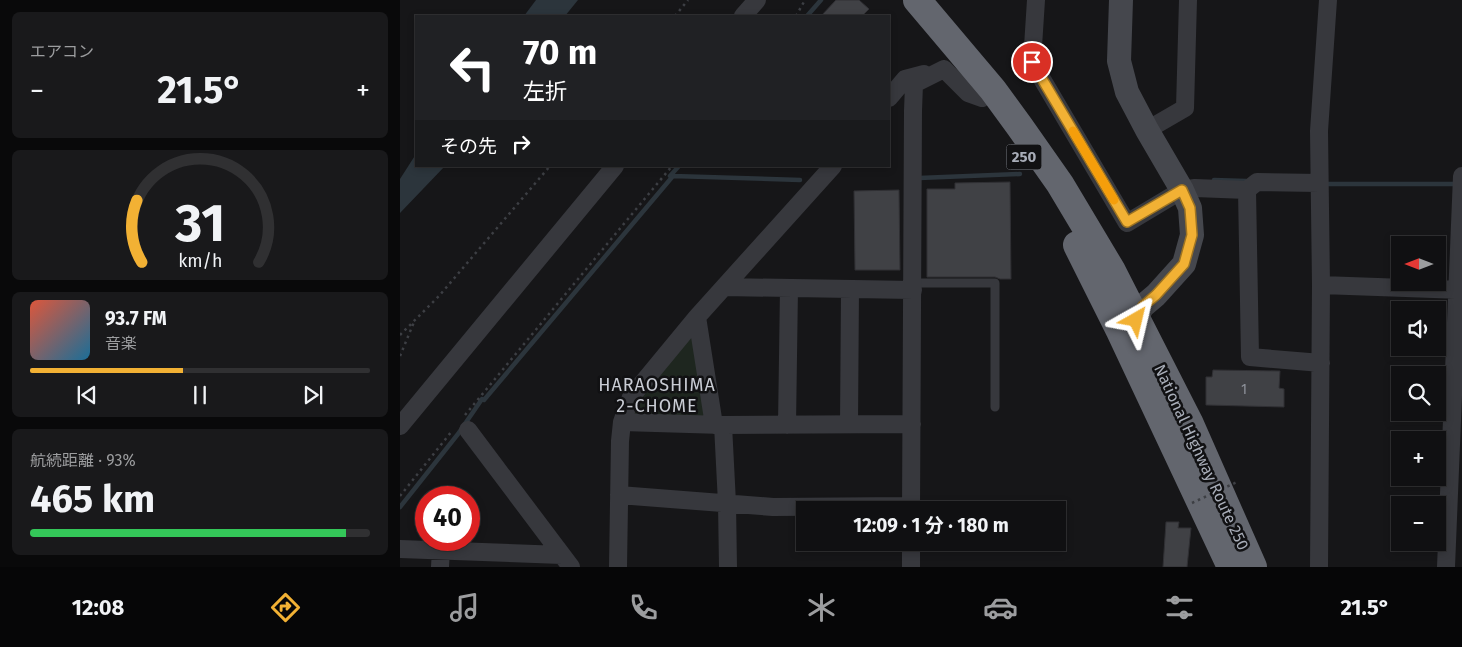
<!DOCTYPE html>
<html lang="ja">
<meta charset="utf-8">
<style>
:root{--surface:#101012;--page:#19191b;--text:#f1f3f6;--muted:#9c9d9f;--line:#303032;--accent:#f2b134}
body{margin:0;font-family:"Fira Sans","Noto Sans JP",sans-serif;background:var(--page);color:var(--text);height:100vh;display:flex;flex-direction:column;font-size:19px;white-space:nowrap}
*{box-sizing:border-box;margin:0}
p{font-size:16px;color:var(--muted)}
.icon{flex:none;width:28px;height:28px;fill:none;stroke:currentColor;stroke-width:2;stroke-linecap:round;stroke-linejoin:round}
.map{position:relative;flex:1;overflow:hidden}
.sheet{display:flex;flex-direction:column;gap:12px;padding:12px;background:#09090a;width:400px}
.sheet>*{flex:none}
.hud{position:absolute;left:15px;top:15px;width:475px;height:152px;border-radius:0px;box-shadow:0 2px 8px #0003,0 0 0 1px var(--line);background:#202124;color:#fff;overflow:hidden}
.needle{width:32px;rotate:270deg}
.controls{position:absolute;left:991px;top:236px;display:grid;gap:10px}
.controls a{display:grid;place-items:center;width:55px;height:55px;border-radius:0px;background:var(--surface);box-shadow:0 2px 8px #0003,0 0 0 1px var(--line);font-size:25px}
.speed{position:absolute;left:15px;top:486px;display:flex;gap:10px;font-size:25px;font-weight:700;text-align:center}
.speed>*{display:grid;place-content:center;width:65px;height:65px;border-radius:50%;background:var(--surface);box-shadow:0 2px 8px #0003,0 0 0 1px var(--line);line-height:1}
.speed .limit{border:8px solid #d22;background:#fff;color:#111}
.pin{position:absolute;display:grid;place-items:center;width:42px;height:42px;color:#fff;margin:-21px;border:2px solid #fff;border-radius:50%;box-shadow:0 1px 5px #0007}
.me{position:absolute;width:55px;margin:-28px;rotate:37deg;stroke-linejoin:round;filter:drop-shadow(0 0 4px #0008)}
.turn{display:flex;align-items:center;gap:18px;height:105px;padding:0 25px;font-size:22px}
.turn .icon{width:65px;height:65px;stroke-width:2.5}
.turn b{display:block;font-size:35px;line-height:42px}
.then{display:flex;align-items:center;height:48px;padding:0 25px;background:#0003;gap:10px;font-size:19px}
.big{font-size:38px;font-weight:700;line-height:1.1}
.sheet .card{flex:1;display:flex;flex-direction:column;justify-content:center;gap:8px;min-width:0;padding:0 18px;border-radius:8px;background:var(--page)}
.sheet .dial{align-items:center;gap:0}
.dial svg{height:130px;overflow:visible;fill:none;stroke:var(--line);stroke-width:7;stroke-linecap:round;text-anchor:middle}
.dial text{fill:var(--text);stroke:none}
.song{display:flex;align-items:center;gap:15px}
.cover{width:60px;height:60px;border-radius:8px;background:linear-gradient(135deg,hsl(10 70% 55%),hsl(200 70% 35%))}
.played{height:5px;border-radius:2px;background:linear-gradient(90deg,var(--accent) 45%,var(--line) 45%)}
.keys{display:flex;justify-content:space-around;direction:ltr}
.heat{display:flex;justify-content:space-between;align-items:center;font-size:28px;direction:ltr}
.charge{height:8px;border-radius:4px;background:linear-gradient(90deg,#34c759 93%,var(--line) 0)}
.trip{position:absolute;left:396px;top:501px;width:270px;height:50px;border-radius:0px;background:var(--surface);box-shadow:0 2px 8px #0003,0 0 0 1px var(--line);font-weight:700;line-height:50px;text-align:center}
.tabs{display:flex;height:80px;justify-content:space-around;align-items:center;background:#060607;color:var(--muted)}
.tabs .icon{width:35px;height:35px}
.tabs .on{color:var(--accent)}
.tabs b{font-size:22px;color:var(--text)}
main{display:flex;flex:1;min-height:0}
.map>svg:first-child{display:block}
.green{fill:#1e261f}
.water{fill:#2c353c}
.lines{fill:none;stroke-linecap:round;stroke-linejoin:round}
.stream{stroke:#2c353c;stroke-width:4.5}
.building{fill:#404145;stroke:#303034}
.path{stroke:#3d3f44;stroke-width:2.5;stroke-dasharray:2.5 4;stroke-linecap:butt}
.lane{stroke:#37383d;stroke-width:9}
.street{stroke:#37383d;stroke-width:18}
.secondary{stroke:#45474d;stroke-width:24}
.highway{stroke:#63666e;stroke-width:28}
.path-bridge{stroke:#3d3f44;stroke-width:2.5;stroke-dasharray:2.5 4;stroke-linecap:butt}
.route-casing{stroke:#9d7322;stroke-width:12}
.route{stroke:#f2b134;stroke-width:9}
.slow{stroke:#f59e0b;stroke-width:9}
.labels{text-anchor:middle;stroke-width:5;stroke-linejoin:round;paint-order:stroke}
.number-label{font-size:14px;fill:#8e929b}
.shield{fill:#111113;stroke:#7b7e86;stroke-width:1}
.shield-label{font-size:15px;font-weight:bold;fill:#a8adb8}
.street-label{font-size:16px;fill:#a8adb8;stroke:#111113}
.neighbourhood-label{font-size:18px;letter-spacing:1px;fill:#c9ccd4;stroke:#111113}
</style>
<main>
<section class="sheet">
<div class="card"><p>エアコン</p>
<div class="heat"><a>−</a><b class="big">21.5°</b><a>+</a></div>
</div>
<div class="card dial"><svg viewBox="0 0 100 80">
<path d="M14 69A42 42 0 1 1 86 69"/>
<path d="M14 69A42 42 0 0 1 11 31" stroke="#f2b134"/>
<text x="50" y="56" font-size="32" font-weight="700">31</text>
<text x="50" y="72" font-size="11">km/h</text>
</svg></div>
<div class="card">
<div class="song"><i class="cover"></i><div><b>93.7 FM</b><p>音楽</p></div></div>
<div class="played"></div>
<div class="keys"><svg class="icon" aria-label="previous" viewBox="0 0 24 24"><path d="M18 5L8 12l10 7zM5 5v14"/></svg><svg class="icon" aria-label="pause" viewBox="0 0 24 24"><path d="M8 5v14M16 5v14"/></svg><svg class="icon" aria-label="next" viewBox="0 0 24 24"><path d="M6 5l10 7-10 7zM19 5v14"/></svg></div>
</div>
<div class="card"><p>航続距離 · 93%</p><b class="big">465 km</b><div class="charge"></div></div>
</section>
<div class="map">
<svg width="1062" height="567" viewBox="0 0 1062 567">
<rect width="100%" height="100%" fill="#161618"/>
<path class="green" d="M290,336L296,340L307,412L303,419L229,418L236,402Z"/>
<path class="water" d="M136,0H178L165,16H124Z
M16,154V166H45L0,213V179Z"/>
<g class="lines">
<path class="stream" d="M407,16L421,0
M270,176L279,166
M519,178L620,174
M814,180L846,181
M924,184H1054
M0,507L58,434L82,399L84,400L273,176L400,180"/>
</g>
<path class="building" d="M436,0H459L469,9L462,16H421Z
M610,182L611,279H600L595,277H527V189H555V183Z
M499,190L500,270H455L454,191Z
M813,370L880,371L879,388L884,389V407L806,405V377H812Z
M766,522H779L778,528H791L787,567H763Z"/>
<g class="lines">
<path class="path" d="M275,16L288,0
M396,16L405,0
M0,335L39,296L150,166
M0,356L14,322
M65,415L272,166
M0,496L52,431"/>
<path class="lane" d="M513,283H595V407"/>
<path class="street" d="M636,0L632,62L727,223L782,190L795,188L847,190L850,357L921,363
M343,16L357,0
M544,69L568,93L582,98
M489,98L505,79L524,74
M747,130L785,108L788,0
M847,190L857,182L919,183
M921,285L1062,290
M324,287L513,290
M297,317L314,425
M222,422L323,425L512,424
M449,424L450,289
M323,425L327,503L328,567
M387,425L389,288
M0,426L215,166
M68,430L171,567
M219,495L373,507L511,506
M511,510L513,111L514,84L544,69
M0,549L162,555
M40,567L41,549
M218,567L220,441L222,422L231,397L297,317L433,166
M511,567V542
M919,567L921,285L919,131L928,0
M1046,567L1062,176"/>
<path class="secondary" d="M721,0L719,61L727,92L747,130L782,190L790,208L792,235L784,264L756,295L743,306L735,319"/>
<path class="highway" d="M517,0L593,90L620,127L660,184L712,271L789,422L853,567
M677,245L720,331L831,567"/>
<path class="path-bridge" d="M792,503L837,482"/>
</g>
<g class="lines">
<g class="route-casing">
<path id="route" d="M632,62L727,222L782,190L790,208L792,235L784,264L756,295L743,306L736,320"/>
</g>
<use href="#route" class="route"/>
<path class="slow" d="M673,131L714,200"/>
</g>
<g class="labels">
<g class="number-label">
<text x="844" y="394">1</text>
</g>
<rect class="shield" x="606.5" y="144.5" width="35" height="25" rx="4"/>
<g class="shield-label">
<text x="624" y="162">250</text>
</g>
<g class="street-label">
<text transform="translate(802 457) rotate(65)" y="6">National Highway Route 250</text>
</g>
<g class="neighbourhood-label">
<text x="257" y="391">HARAOSHIMA<tspan x="257" dy="21">2-CHOME</tspan></text>
</g>
</g>
</svg>
<div class="controls">
<a><svg class="needle" viewBox="-14 -14 28 28"><path d="M0-13l5 13h-10z" fill="#e53935"/><path d="M0 13l5-13h-10z" fill="#9c9d9f"/></svg></a>
<a><svg class="icon" aria-label="sound" viewBox="0 0 24 24"><path d="M4 9h4l5-4v14l-5-4H4zM17 9q2 3 0 6"/></svg></a>
<a><svg class="icon" aria-label="search" viewBox="0 0 24 24"><circle cx="10" cy="10" r="6"/><path d="M15 15l6 6"/></svg></a>
<a>+</a>
<a>−</a>
</div>
<div class="speed"><div class="limit">40</div></div>
<div class="pin" style="left:632px;top:62px;background:#d93025"><svg class="icon" aria-label="arrive" viewBox="0 0 24 24"><path d="M6 21V4h12l-3 4 3 4H6"/></svg></div>
<svg class="me" style="left:736px;top:320px" viewBox="-20 -20 40 40"><path d="M0-17L14 15 0 8-14 15z" fill="#f2b134" stroke="#fff" stroke-width="4"/></svg>
<div class="trip">12:09 · 1 分 · 180 m</div>
<div class="hud">
<div class="turn"><svg class="icon" aria-label="left" viewBox="0 0 24 24"><path d="M17 20v-9H6M10 6l-5 5 5 5"/></svg><div><b>70 m</b>左折</div></div>
<div class="then">その先<svg class="icon" aria-label="right" viewBox="0 0 24 24"><path d="M7 20v-9h11M14 6l5 5-5 5"/></svg></div>
</div>
</div>
</main>
<nav class="tabs">
<b>12:08</b>
<svg class="icon on" aria-label="directions" viewBox="0 0 24 24"><path d="M12 3l9 9-9 9-9-9zM9 14v-3h6M13 9l2 2-2 2"/></svg>
<svg class="icon" aria-label="music" viewBox="0 0 24 24"><path d="M9 18V5l10-2v13"/><circle cx="6" cy="18" r="3"/><circle cx="16" cy="16" r="3"/></svg>
<svg class="icon" aria-label="phone" viewBox="0 0 24 24"><path d="M5 4h4l2 5-3 2q2 4 5 5l2-3 5 2v4C11 20 4 13 5 4z"/></svg>
<svg class="icon" aria-label="climate" viewBox="0 0 24 24"><path d="M12 3v18M4 7l16 10M4 17L20 7"/></svg>
<svg class="icon" aria-label="car" viewBox="0 0 24 24"><path d="M5 17H2v-5l4-1 3-4h7l3 4 3 1v5h-3M9 17h6M6 11h13"/><circle cx="7" cy="17" r="2"/><circle cx="17" cy="17" r="2"/></svg>
<svg class="icon" aria-label="filters" viewBox="0 0 24 24"><path d="M4 7h16M4 17h16"/><circle cx="9" cy="7" r="2"/><circle cx="15" cy="17" r="2"/></svg>
<b>21.5°</b>
</nav>
